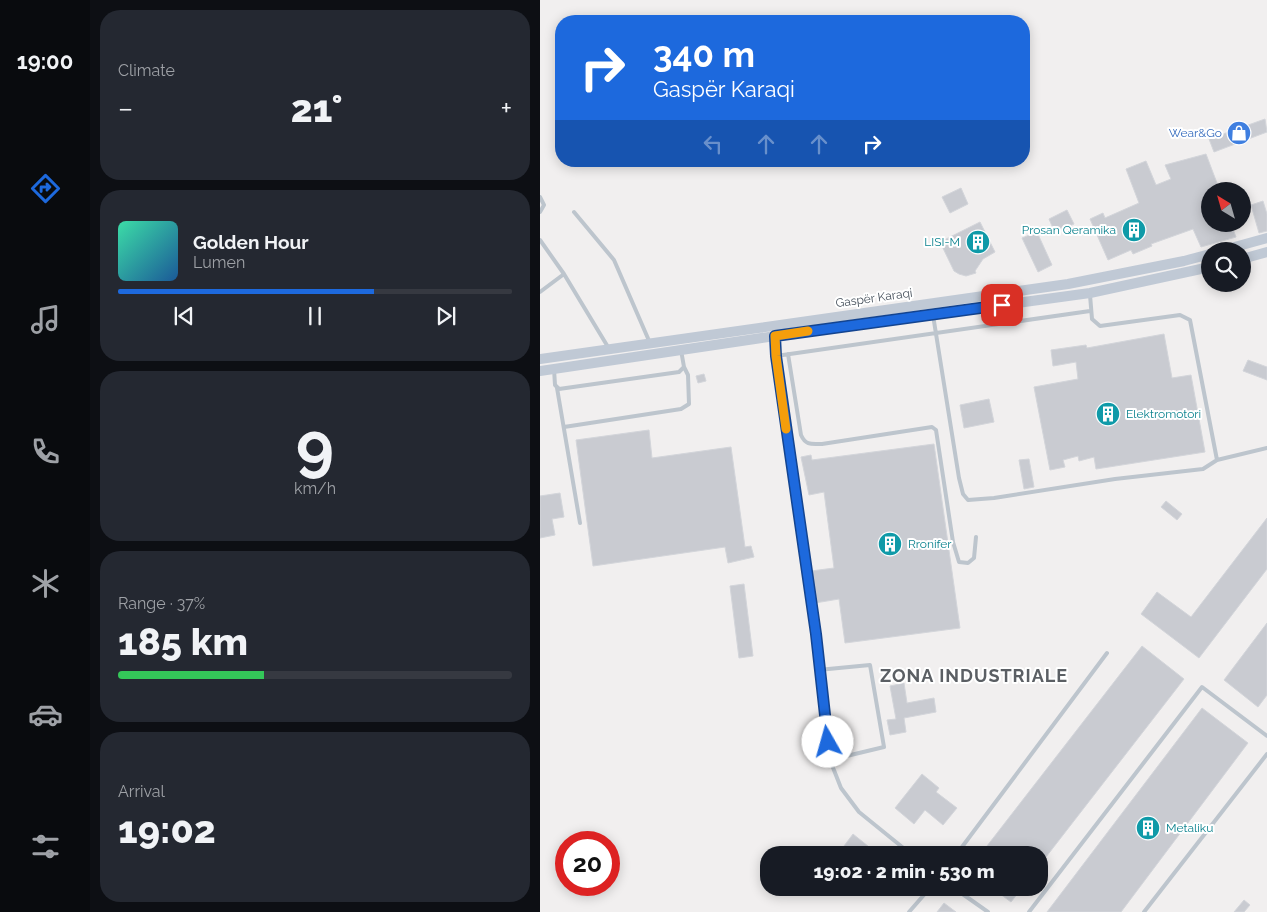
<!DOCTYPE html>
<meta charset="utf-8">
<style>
:root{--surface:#171b24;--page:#242831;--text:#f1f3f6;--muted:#9ea1a6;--line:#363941;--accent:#1d69dd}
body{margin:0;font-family:Raleway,sans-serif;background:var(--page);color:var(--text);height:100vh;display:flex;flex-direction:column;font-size:19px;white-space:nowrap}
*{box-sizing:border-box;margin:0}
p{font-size:16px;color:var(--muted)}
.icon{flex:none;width:28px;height:28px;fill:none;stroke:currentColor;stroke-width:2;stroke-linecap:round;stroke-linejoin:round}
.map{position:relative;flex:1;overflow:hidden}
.panel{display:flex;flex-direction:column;gap:10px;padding:10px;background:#0d0f14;width:450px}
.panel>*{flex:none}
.top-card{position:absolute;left:15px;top:15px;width:475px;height:152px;border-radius:20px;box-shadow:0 2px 12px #0003;background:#1d69dd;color:#fff;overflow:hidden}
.needle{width:32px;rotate:323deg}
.controls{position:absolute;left:661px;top:182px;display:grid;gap:10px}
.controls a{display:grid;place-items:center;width:50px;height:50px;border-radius:50%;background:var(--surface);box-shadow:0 2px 12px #0003;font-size:25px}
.speed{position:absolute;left:15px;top:831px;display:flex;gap:10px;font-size:25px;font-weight:700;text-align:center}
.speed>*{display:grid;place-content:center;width:65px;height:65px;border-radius:50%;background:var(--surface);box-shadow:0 2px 12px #0003;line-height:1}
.speed .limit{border:8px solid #d22;background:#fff;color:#111}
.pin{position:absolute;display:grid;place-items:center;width:42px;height:42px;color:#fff;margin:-21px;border-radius:10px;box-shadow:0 2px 8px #0006}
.me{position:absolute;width:55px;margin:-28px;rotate:353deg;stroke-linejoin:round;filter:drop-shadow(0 0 4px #0008)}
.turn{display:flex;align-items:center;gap:18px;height:105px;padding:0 15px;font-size:22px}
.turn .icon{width:65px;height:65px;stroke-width:2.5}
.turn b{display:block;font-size:35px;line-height:42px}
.lanes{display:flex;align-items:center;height:48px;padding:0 15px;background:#0003;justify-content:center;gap:25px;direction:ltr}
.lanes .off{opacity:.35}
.big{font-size:38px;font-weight:800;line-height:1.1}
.panel .tile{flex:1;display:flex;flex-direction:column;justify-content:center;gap:8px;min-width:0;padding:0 18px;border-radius:20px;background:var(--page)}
.panel .dial{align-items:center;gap:0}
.dial b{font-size:65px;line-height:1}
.song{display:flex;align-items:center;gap:15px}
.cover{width:60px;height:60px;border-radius:8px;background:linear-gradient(135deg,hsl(160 70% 55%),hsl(210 70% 35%))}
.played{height:5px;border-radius:2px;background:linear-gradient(90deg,var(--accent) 65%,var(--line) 65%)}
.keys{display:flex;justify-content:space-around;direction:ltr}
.heat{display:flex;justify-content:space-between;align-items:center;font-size:28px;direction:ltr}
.charge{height:8px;border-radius:4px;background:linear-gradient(90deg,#34c759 37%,var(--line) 0)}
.trip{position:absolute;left:220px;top:846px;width:288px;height:50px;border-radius:20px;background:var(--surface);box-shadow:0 2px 12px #0003;font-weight:800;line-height:50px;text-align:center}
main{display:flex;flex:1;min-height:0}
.menu{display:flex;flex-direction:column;width:90px;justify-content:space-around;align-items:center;background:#090b0e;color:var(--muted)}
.menu .icon{width:35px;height:35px}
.menu .on{color:var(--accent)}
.menu b{font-size:22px;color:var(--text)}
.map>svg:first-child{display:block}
.building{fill:#c9cbd1;stroke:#d3d5da}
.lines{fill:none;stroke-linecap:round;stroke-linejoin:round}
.service{stroke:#bdc5cd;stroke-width:4}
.secondary{stroke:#c0c9d5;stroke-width:10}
.route-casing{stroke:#134490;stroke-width:12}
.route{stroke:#1d69dd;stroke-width:9}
.slow{stroke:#f59e0b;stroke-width:9}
.labels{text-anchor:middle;stroke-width:4;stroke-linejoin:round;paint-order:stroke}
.shop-label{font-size:12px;fill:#366cbe;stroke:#fff;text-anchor:end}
.culture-label{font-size:12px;fill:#0d838f;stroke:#fff;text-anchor:start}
.street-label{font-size:12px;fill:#47515c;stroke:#fff}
.district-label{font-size:18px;font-weight:bold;letter-spacing:1px;fill:#5b5f64;stroke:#fff}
</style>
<main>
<nav class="menu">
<b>19:00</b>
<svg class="icon on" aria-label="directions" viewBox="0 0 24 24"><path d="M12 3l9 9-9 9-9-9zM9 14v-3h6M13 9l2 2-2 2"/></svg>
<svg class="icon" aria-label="music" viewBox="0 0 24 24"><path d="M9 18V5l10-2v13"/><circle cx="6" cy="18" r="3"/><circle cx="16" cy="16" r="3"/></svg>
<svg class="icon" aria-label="phone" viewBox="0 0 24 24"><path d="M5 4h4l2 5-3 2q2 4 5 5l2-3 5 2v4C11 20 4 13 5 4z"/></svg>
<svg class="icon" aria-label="climate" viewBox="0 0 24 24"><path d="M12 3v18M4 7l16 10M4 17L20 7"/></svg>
<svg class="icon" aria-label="car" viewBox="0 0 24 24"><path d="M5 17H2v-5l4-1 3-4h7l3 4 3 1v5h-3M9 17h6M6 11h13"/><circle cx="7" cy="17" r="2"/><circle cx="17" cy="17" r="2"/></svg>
<svg class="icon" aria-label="filters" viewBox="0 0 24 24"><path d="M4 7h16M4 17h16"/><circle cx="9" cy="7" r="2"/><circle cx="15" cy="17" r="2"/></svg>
</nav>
<section class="panel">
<div class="tile"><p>Climate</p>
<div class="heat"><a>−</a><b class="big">21°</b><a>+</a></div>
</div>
<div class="tile">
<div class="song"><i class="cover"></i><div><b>Golden Hour</b><p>Lumen</p></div></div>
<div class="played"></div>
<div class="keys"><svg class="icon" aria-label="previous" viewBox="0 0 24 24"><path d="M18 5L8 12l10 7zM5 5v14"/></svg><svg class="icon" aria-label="pause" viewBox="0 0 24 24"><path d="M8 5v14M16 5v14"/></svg><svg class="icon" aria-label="next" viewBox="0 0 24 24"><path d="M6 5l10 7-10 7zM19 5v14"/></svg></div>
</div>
<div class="tile dial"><b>9</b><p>km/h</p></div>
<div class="tile"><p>Range · 37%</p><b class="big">185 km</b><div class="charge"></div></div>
<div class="tile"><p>Arrival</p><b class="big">19:02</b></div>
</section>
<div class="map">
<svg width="727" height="912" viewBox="0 0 727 912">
<rect width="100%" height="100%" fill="#f1efef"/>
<path class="building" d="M725,119L727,132L674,152L669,139Z
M666,154L680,191H670V224H691L696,237L661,247L653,229L611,244L612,246L593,254L591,250L568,260L550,219L563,213L565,218L599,203L586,169L606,161L616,185L631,179L625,165Z
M421,188L428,204L410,213L402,197Z
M707,198L710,205L702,208V200Z
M723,201L727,214V231L719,233L711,205Z
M527,210L534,224L515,233L509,219Z
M440,222L455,252L443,259L435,271L436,273L426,276L419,274L414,271L400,242Z
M497,232L512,265L498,272L482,238Z
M624,334L632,378L651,375L665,452L556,469L554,457L539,461L538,456L523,460L525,467L510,470L494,387L538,379L536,362L513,366L511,350L546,345L547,348Z
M708,360L727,367V380L703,371Z
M164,374L166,381L158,383L156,376Z
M449,399L454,422L424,428L420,405Z
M109,430L112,458L191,447L205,547L211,546L214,557L188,563L185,547L53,566L36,440Z
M394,444L420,628L305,643L299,599L275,603L271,571L294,568L284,492L269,495L261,457L271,455L272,460Z
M489,459L494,487L484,489L479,460Z
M20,493L24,517L12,519L15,535L0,538V496Z
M626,501L642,514L637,520L621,507Z
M727,518V569L659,658L601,614L617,592L651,617Z
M204,584L213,656L199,658L190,586Z
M727,623V695L718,707L684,680Z
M602,646L644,679L499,866V855H440Z
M364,683L367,703L394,698L396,712L364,718L366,732L350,735L347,720L356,719L350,686Z
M662,708L708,743L581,912H507Z
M382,774L399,788L396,792L417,808L403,825L385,810L374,824L355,808Z
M313,834L339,855H314L304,846Z
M452,888H482L471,902Z
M704,900L710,905L704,912H694Z
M404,903L416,912H397Z"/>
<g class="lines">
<path class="service" d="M0,197L4,205L0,212
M34,212L74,260L110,343
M0,240L24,274L68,347
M0,292L24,274
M550,295L552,319L560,326L640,315L650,320L677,460
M393,315L419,478L423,494L428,500L454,498L575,479L663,469L677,460L727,448
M235,338L236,356L276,633L290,760L301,788L319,812L372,855
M248,354L261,435C266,446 272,444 282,444L392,427L396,430L413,542L419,562L428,563L434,558L436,537
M236,356L550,311
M14,369L15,385L19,389L139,372L144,367L141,350
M17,388L40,523
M24,427L141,409L149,404L148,375L144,367
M278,670L330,665L344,747L290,760
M416,855L567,653
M414,888L448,912
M369,912L390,888
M489,912L662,687L727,736
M604,912L727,754"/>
<path class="secondary" d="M680,251L727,238
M702,259L727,252
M0,359L528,284L644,261L670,254
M0,371L235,336L550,293L670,267"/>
</g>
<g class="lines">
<g class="route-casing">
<path id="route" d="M288,742L276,634L236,356L235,336L462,305"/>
</g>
<use href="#route" class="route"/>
<path class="slow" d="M246,429L236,356L235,336L268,331"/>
</g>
<defs>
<g id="shop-disc" transform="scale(1.25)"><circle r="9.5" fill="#3f7fe0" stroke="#fff"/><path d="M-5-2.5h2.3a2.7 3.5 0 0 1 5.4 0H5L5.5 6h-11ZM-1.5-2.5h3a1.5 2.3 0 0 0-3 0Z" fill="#fff"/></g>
<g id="building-disc" transform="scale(1.25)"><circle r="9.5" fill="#0f9aa8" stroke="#fff"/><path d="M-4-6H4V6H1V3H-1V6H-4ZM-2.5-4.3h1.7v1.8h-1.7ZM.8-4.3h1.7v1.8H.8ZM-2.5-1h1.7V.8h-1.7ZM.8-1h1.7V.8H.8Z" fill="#fff"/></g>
</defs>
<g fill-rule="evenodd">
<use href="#shop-disc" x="699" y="133"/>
<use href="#building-disc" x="594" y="230"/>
<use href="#building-disc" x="438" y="242"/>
<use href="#building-disc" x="568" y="414"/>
<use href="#building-disc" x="350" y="544"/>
<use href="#building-disc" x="608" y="828"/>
</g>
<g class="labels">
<g class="shop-label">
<text x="682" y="137">Wear&amp;Go</text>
</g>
<g class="culture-label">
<text x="576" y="234" text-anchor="end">Prosan Qeramika</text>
<text x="420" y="246" text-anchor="end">LISI-M</text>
<text x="586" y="418">Elektromotori</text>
<text x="368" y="548">Rronifer</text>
<text x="626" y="832">Metaliku</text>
</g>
<g class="street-label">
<text transform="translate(334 298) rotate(-8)" y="4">Gaspër Karaqi</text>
</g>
<g class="district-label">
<text x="434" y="682">ZONA INDUSTRIALE</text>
</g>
</g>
</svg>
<div class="controls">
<a><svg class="needle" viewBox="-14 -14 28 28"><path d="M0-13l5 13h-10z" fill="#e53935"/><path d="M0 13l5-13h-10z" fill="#9ea1a6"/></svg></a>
<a><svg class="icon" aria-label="search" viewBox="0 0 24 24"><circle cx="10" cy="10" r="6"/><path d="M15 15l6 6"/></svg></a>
</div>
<div class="speed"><div class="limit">20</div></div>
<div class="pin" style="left:462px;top:305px;background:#d93025"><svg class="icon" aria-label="arrive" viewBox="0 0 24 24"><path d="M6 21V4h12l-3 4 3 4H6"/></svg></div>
<svg class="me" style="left:288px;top:742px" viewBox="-20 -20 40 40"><circle r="19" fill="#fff"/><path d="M0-13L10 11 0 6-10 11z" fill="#1d69dd"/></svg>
<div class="trip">19:02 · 2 min · 530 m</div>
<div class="top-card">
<div class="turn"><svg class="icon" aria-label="right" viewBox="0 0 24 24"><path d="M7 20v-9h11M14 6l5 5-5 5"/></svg><div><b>340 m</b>Gaspër Karaqi</div></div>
<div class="lanes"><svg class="icon off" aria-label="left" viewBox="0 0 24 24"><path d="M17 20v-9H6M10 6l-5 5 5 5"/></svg><svg class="icon off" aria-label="ahead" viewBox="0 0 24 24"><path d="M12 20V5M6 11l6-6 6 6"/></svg><svg class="icon off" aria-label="ahead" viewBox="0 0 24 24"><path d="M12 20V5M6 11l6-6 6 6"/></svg><svg class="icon" aria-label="right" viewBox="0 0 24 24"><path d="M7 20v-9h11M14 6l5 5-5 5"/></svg></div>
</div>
</div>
</main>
